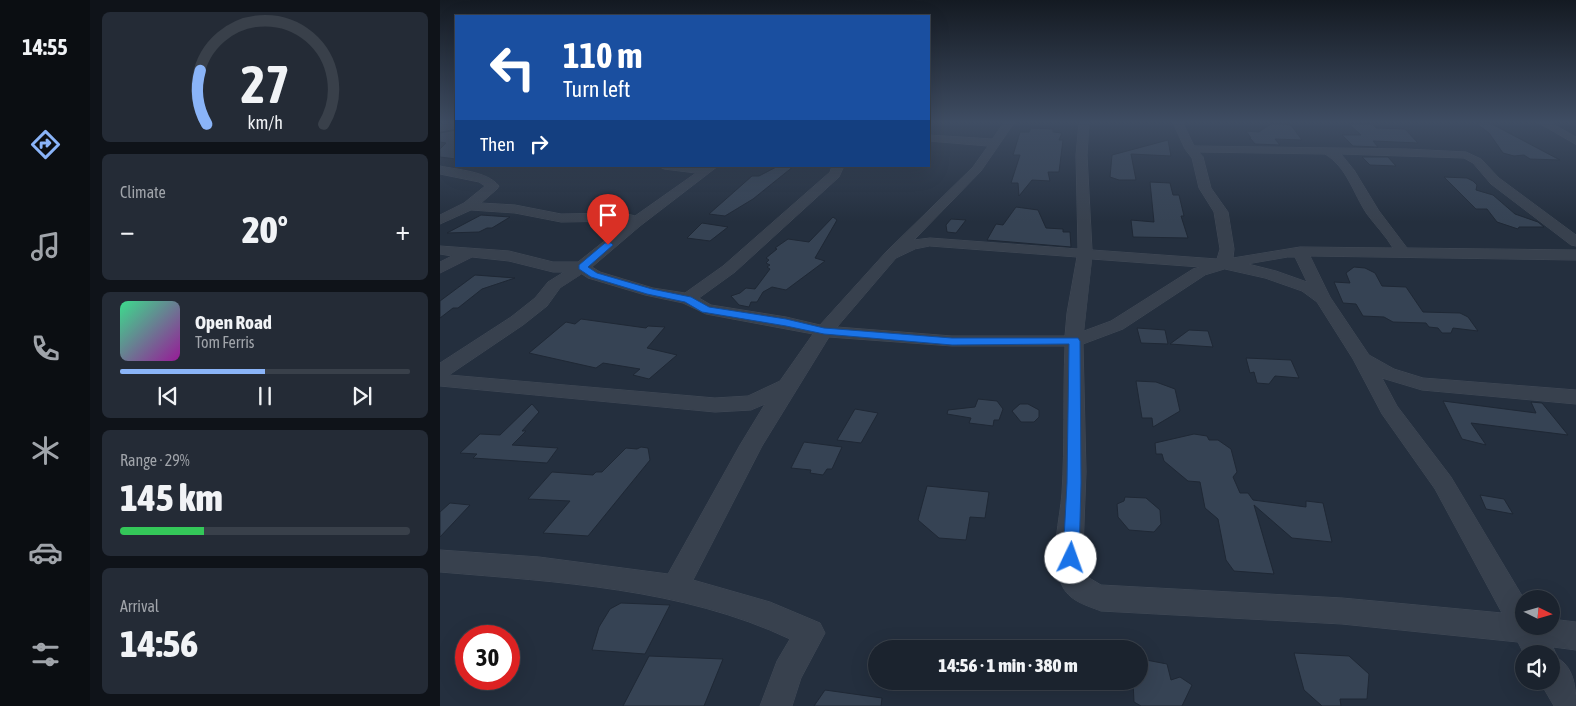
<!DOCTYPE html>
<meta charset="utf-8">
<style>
:root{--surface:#1b232e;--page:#242b36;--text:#f1f3f6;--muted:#a0a4aa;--line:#39404a;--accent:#8ab4f8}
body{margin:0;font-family:"Asap Condensed",sans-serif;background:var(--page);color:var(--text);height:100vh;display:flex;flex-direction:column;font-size:19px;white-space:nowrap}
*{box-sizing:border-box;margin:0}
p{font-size:16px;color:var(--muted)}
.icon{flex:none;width:28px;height:28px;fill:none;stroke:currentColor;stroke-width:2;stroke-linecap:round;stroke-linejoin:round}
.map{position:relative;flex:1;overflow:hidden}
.sheet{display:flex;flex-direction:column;gap:12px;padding:12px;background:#0f1319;width:350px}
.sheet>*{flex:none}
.hud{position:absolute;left:15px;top:15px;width:475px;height:152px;border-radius:0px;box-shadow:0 5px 20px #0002,0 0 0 1px var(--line);background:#1a4fa0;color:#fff;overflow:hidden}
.needle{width:32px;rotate:95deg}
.tools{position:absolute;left:1075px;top:590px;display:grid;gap:10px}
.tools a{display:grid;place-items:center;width:45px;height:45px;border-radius:50%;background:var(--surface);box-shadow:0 5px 20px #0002,0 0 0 1px var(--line);font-size:25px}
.speed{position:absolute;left:15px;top:625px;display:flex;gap:10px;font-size:25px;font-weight:700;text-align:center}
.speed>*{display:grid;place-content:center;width:65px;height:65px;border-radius:50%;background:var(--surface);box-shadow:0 5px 20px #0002,0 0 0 1px var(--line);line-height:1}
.speed .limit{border:8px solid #d22;background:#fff;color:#111}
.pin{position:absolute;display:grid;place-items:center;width:42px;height:42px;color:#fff;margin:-51px -21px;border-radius:50% 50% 50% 0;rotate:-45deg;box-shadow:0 0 5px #0007}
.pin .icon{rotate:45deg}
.me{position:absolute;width:55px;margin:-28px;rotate:3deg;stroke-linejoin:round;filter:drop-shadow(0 0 4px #0008)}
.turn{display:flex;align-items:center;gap:18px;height:105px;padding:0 25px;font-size:22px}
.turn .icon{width:65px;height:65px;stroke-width:2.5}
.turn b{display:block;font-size:35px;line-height:42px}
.then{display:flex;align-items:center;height:48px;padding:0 25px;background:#0003;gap:10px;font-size:19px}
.big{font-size:38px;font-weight:800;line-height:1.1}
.sheet .widget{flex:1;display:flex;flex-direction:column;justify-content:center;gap:8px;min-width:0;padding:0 18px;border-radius:8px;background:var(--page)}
.sheet .dial{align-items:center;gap:0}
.dial svg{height:130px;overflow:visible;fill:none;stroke:var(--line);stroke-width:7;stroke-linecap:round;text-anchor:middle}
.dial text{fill:var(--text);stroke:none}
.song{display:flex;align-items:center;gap:15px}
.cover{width:60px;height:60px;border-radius:8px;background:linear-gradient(135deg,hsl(150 70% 55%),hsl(300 70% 35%))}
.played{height:5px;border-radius:2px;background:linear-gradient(90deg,var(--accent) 50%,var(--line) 50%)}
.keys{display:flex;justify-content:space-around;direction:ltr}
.heat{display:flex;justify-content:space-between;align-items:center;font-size:28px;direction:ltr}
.charge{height:8px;border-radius:4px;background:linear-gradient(90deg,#34c759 29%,var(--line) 0)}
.trip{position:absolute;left:428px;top:640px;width:280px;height:50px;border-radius:25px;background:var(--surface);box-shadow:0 5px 20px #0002,0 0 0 1px var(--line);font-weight:800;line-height:50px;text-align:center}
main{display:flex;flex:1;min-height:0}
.menu{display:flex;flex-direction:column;width:90px;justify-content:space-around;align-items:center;background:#0b0e12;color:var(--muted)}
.menu .icon{width:35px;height:35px}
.menu .selected{color:var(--accent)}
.menu b{font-size:22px;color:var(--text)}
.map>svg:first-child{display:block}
.building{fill:#364354;stroke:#1f2835}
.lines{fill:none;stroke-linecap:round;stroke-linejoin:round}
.street-casing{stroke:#414a57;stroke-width:1}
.street{fill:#38414e;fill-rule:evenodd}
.route{fill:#1a73e8;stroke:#114b97}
</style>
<main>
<nav class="menu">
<b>14:55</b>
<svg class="icon selected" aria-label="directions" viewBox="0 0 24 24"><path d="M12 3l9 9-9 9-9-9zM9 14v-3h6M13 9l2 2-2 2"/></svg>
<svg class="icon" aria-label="music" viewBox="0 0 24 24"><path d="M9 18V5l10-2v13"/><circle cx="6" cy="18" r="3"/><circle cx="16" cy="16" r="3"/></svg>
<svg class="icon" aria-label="phone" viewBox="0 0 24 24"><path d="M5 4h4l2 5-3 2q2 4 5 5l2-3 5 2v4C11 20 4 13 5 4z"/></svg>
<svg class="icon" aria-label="climate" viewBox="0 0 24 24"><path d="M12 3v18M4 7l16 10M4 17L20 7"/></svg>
<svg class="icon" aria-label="car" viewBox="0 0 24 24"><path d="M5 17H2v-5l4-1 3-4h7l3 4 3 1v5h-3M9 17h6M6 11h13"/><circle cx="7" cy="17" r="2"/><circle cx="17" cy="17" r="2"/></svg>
<svg class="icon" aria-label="filters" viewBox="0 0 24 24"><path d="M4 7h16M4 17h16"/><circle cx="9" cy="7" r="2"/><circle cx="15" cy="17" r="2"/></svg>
</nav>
<section class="sheet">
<div class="widget dial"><svg viewBox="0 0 100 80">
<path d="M14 69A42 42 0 1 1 86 69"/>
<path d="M14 69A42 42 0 0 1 10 36" stroke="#8ab4f8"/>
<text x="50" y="56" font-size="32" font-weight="700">27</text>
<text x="50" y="72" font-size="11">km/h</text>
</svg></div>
<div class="widget"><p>Climate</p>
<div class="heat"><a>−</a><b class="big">20°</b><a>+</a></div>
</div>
<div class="widget">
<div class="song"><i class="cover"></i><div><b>Open Road</b><p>Tom Ferris</p></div></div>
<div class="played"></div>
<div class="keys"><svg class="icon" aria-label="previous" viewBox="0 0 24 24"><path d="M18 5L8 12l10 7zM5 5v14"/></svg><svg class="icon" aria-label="pause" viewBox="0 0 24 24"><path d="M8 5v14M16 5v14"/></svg><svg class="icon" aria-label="next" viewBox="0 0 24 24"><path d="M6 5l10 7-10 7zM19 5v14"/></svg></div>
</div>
<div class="widget"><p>Range · 29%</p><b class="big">145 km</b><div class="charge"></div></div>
<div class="widget"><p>Arrival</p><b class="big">14:56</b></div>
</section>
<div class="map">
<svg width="1136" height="706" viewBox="0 0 1136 706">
<rect width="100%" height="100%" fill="#242f3e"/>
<path class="building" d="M832,123L851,125L862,140L835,139L840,145L815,144L811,139H809L811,138L806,131L819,132Z
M1038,123H1050L1120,160L1090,159L1084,155L1074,156L1063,153L1049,133L1037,124Z
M909,124H932L936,128L965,129L978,143L933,141L938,147L913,146L902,135H921Z
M591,128L613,129V132L622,133L619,140H623L619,172H608L610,181L592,180L579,196L578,183H571L580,155H573L580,132H589Z
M16,130V159L0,157V149L6,143L0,142V133Z
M728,140L731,156L691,154L696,180H679L670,177L672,155Z
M922,157H948L956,166L930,165Z
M338,166H354L313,199L285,216L269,214L312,176H319Z
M1004,177L1027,178L1033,181L1037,185L1036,190L1053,195L1075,214L1098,222L1104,227H1079L1078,229L1057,222L1047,209H1036Z
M710,182L730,183L733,195H739L744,216H741L748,238L693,237L691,220L714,222Z
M576,207L598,210L606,228L623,229V232H630L631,247L547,240L556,224L563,225Z
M41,215L70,217L52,228H47L39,232L7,233Z
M393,217L397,220L375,258L385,261L346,290L332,287L323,292L317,302H311L309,307L299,305L291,296L300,293L306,288L315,289L330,269L327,267L330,265L326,263L329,260L326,258L337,249L335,248L348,239L369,242Z
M511,219L526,220L516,233L507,232L506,225Z
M262,223L288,227L270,241L247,238Z
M914,267L925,268L935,273L942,286L966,287L983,312L1020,313L1028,317L1038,331L1013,328L1011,333H1002L998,328L989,327L986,323L953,322L944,317L923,316L916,304L903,303L894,282L910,283L906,273Z
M35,275L75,278L42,289L18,308H13L0,318V301Z
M141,319L206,328L208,326L225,327L207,348L237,355L209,379L193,375L200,369L163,363L156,368L89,353L126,322L135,324Z
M697,328L725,330L728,344L701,343Z
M749,330L768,331L773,347L730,344Z
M806,358L851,360L859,378L835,376L829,384L817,383L814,372L810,373Z
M696,381L716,382L735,389L740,411L713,427L712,418H702Z
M538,399L557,401L563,409L559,420H554L553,426L529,423L531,418L507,414L508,410L535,407Z
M1003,401L1096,413L1091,402L1102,403L1128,435L1031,423L1046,445L1022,439Z
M92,404L99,412L82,431H86L72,445L118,448L107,463L33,458L37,454L20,453L40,434L60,435Z
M580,404H588L599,410V417L594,422H581L572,411Z
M415,409L438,413L421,443L397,440Z
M754,434L767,436L769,440H778L791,449L797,472L793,477L800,493H808L813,500L866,507V501L883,503L892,542L852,538L814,505L834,574L794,571L786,560L778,519L765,508L760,482L748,481L724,461L722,454H716L715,443Z
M364,442L402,447L392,469H387L383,475L370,473L371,470L351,468Z
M201,447L208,448L210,460L148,536L103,533L130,501L88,499L112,472L153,475L156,472H162L186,448L197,449Z
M487,486L549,492L545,518L530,517L526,540L499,538L478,520Z
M1040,495L1064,499L1073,514L1046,509Z
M685,497L706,498L720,510L721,524L714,532L689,530L678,517L677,504L684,501Z
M10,503L30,505L0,537V512Z
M181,603L230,605L205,654L152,650L159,627L170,609Z
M854,653L909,656L929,674L927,699H900L901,706H882L864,690Z
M209,656L283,659L264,706H183Z
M701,659L727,664L731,680L740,677L752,685L742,706H701L694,702L693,681H703Z
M385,690L442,698L441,706H374Z"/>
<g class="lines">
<g class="street-casing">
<path id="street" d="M16,123V128L0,131V125Z
M564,123H574L541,171L474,240L490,238L638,249L636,155L639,123H649L647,155L652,250L777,259L780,249L774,212L759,188L752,158L745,149L733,123H743L754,146L966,149L1026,152L1041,159L1059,178L1136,235V246L1131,245L1051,184L1033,163L1024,158L901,154L914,170L939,211L967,248L1136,250V260L870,256L890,297L929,355L954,369L983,378L1136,390V404L982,390L942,378L957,406L1011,477L1084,599V626H1111V619L1136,622V650L1113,647L1116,654L1115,657C1134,665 1136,688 1136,706H1114L1100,682L1111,681V654H1084L1078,642L902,624L661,611C643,604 626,600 620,580C610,554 620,520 622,493C625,444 623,395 625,346H512L389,337L322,446L253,580L330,602L380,623L385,633L361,678L352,706H320L337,661L350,639C242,588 118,582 0,572V550L99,557L228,574L300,445L325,404L311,410L275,412L0,386V363L71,317L95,298L108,282L124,272H113L69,261L32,257L0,273V262L12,256L0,254V246L69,251L113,262H138L187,223L184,221L121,222L75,213L31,210L0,224V215L24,203L45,186L39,182L0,174V166C18,170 47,171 59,186L57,189L41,203L75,205L121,214L184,213L195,216L256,173L224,169L218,166H278L200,226L152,267L160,272L213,288L245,293L283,266L390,172L392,166H404L399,177L295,272L259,298L271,305L346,317L380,325L446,252L533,167L548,146L489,141V135L552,139ZM759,152L885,154C907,167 913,193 927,214C935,225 946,236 953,248L860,247L793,258L794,249L788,212L771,188L763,157ZM490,246L637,257L627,313L625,336H512L397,327L456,258L475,249ZM848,257H855L867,282L836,271L808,264ZM652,259L760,267L753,269L671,321L644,331ZM785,269L825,278L862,291L877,302L913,359L942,414L995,489L1062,613L902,598L661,585L646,576L643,550L646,472L643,344L683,329L765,275ZM142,274L148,278L205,295L243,303L266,314L373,334L340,381L308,396L275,398L9,375L83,325L107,306L120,288Z
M1099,123H1111L1136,137V144Z"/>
</g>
<use href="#street" class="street"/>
</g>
<linearGradient id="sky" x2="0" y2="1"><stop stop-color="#141a22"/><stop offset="0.55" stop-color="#3f4d63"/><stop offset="1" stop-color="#3f4d63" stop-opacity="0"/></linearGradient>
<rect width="1136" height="222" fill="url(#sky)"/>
<path class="route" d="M165,243H171L173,245L148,267L157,273L212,289L251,297L269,307L346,319L384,328L512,338H638L640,341L641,483L639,558L637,562L631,564L625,562L623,558L627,483L629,344L512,345L384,334L346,326L262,312L245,302L207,294L151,277L139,269V265Z"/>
</svg>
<div class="tools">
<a><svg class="needle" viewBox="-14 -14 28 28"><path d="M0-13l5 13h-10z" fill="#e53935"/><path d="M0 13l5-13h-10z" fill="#a0a4aa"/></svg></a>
<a><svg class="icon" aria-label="sound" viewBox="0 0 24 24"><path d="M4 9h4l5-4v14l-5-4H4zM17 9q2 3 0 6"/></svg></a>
</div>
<div class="speed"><div class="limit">30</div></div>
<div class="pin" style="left:168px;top:245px;background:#d93025"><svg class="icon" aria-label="arrive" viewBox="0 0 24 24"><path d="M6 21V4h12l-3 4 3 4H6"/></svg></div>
<svg class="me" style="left:631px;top:558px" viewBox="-20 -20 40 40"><circle r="19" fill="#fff"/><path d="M0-13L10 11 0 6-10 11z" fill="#1a73e8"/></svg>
<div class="trip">14:56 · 1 min · 380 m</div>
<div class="hud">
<div class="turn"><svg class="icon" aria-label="left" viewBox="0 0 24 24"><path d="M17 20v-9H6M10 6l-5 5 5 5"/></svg><div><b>110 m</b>Turn left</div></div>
<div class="then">Then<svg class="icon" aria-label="right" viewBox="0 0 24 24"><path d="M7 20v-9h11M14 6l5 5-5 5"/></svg></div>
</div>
</div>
</main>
